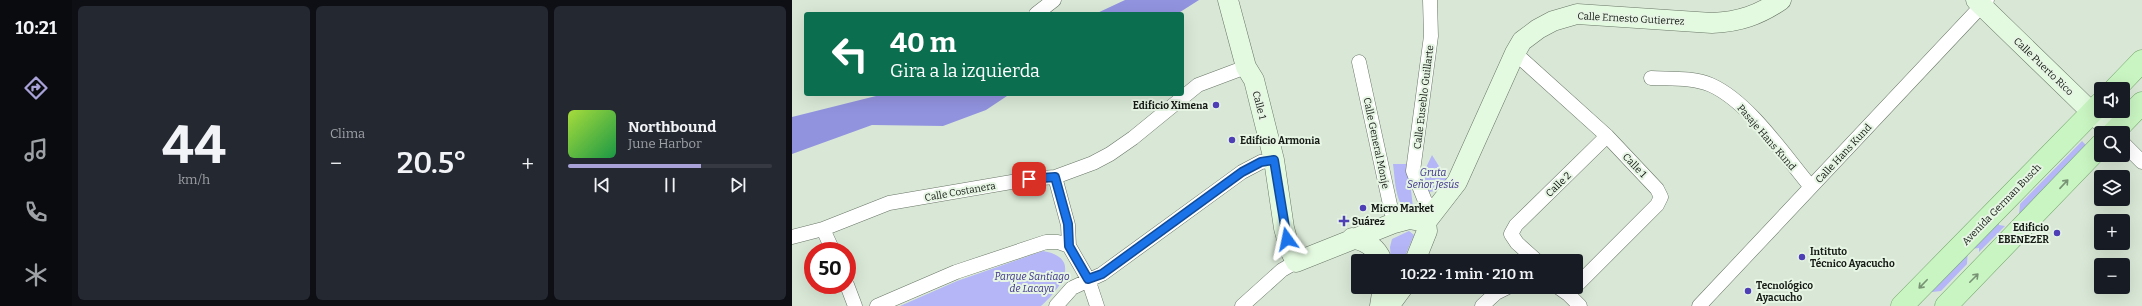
<!DOCTYPE html>
<html lang="es">
<meta charset="utf-8">
<style>
:root{--surface:#171b24;--page:#242831;--text:#f1f3f6;--muted:#9ea1a6;--line:#363941;--accent:#a8a2d9}
body{margin:0;font-family:Bitter,serif;background:var(--page);color:var(--text);height:100vh;display:flex;flex-direction:column;font-size:15px;white-space:nowrap}
*{box-sizing:border-box;margin:0}
p{font-size:13px;color:var(--muted)}
.icon{flex:none;width:22px;height:22px;fill:none;stroke:currentColor;stroke-width:2;stroke-linecap:round;stroke-linejoin:round}
.map{position:relative;flex:1;overflow:hidden}
.panel{display:flex;flex-direction:column;gap:6px;padding:6px;background:#0d0f14;width:720px}
.panel>*{flex:none}
.top-card{position:absolute;left:12px;top:12px;width:380px;height:84px;border-radius:4px;box-shadow:0 4px 16px #0002;background:#0b6e4f;color:#fff;overflow:hidden}
.fabs{position:absolute;left:1302px;top:82px;display:grid;gap:8px}
.fabs a{display:grid;place-items:center;width:36px;height:36px;border-radius:4px;background:var(--surface);box-shadow:0 4px 16px #0002;font-size:20px}
.speed{position:absolute;left:12px;top:242px;display:flex;gap:8px;font-size:20px;font-weight:700;text-align:center}
.speed>*{display:grid;place-content:center;width:52px;height:52px;border-radius:50%;background:var(--surface);box-shadow:0 4px 16px #0002;line-height:1}
.speed .limit{border:6px solid #d22;background:#fff;color:#111}
.pin{position:absolute;display:grid;place-items:center;width:34px;height:34px;color:#fff;margin:-17px;border-radius:8px;box-shadow:0 2px 6px #0006}
.me{position:absolute;width:44px;margin:-22px;rotate:348deg;stroke-linejoin:round;filter:drop-shadow(0 0 3px #0008)}
.turn{display:flex;align-items:center;gap:14px;height:84px;padding:0 20px;font-size:18px}
.turn .icon{width:52px;height:52px;stroke-width:2.5}
.turn b{display:block;font-size:28px;line-height:34px}
.big{font-size:30px;font-weight:600;line-height:1.1}
.panel .widget{flex:1;display:flex;flex-direction:column;justify-content:center;gap:6px;min-width:0;padding:0 14px;border-radius:6px;background:var(--page)}
.panel .dial{align-items:center;gap:0}
.dial b{font-size:52px;line-height:1}
.song{display:flex;align-items:center;gap:12px}
.cover{width:48px;height:48px;border-radius:6px;background:linear-gradient(135deg,hsl(80 70% 55%),hsl(140 70% 35%))}
.played{height:4px;border-radius:2px;background:linear-gradient(90deg,var(--accent) 65%,var(--line) 65%)}
.keys{display:flex;justify-content:space-around;direction:ltr}
.heat{display:flex;justify-content:space-between;align-items:center;font-size:22px;direction:ltr}
.panel .tiles{flex:1;display:grid;gap:6px;grid-template-columns:repeat(3,1fr)}
.trip{position:absolute;left:559px;top:254px;width:232px;height:40px;border-radius:4px;background:var(--surface);box-shadow:0 4px 16px #0002;font-weight:600;line-height:40px;text-align:center}
main{display:flex;flex:1;min-height:0}
.tab-bar{display:flex;flex-direction:column;width:72px;justify-content:space-around;align-items:center;background:#090b0e;color:var(--muted)}
.tab-bar .icon{width:28px;height:28px}
.tab-bar .active{color:var(--accent)}
.tab-bar b{font-size:18px;color:var(--text)}
.map>svg:first-child{display:block}
.green{fill:#b4b6f8}
.water{fill:#9293df}
.lines{fill:none;stroke-linecap:round;stroke-linejoin:round}
.street-casing{stroke:#687566;stroke-width:15}
.secondary-casing{stroke:#687566;stroke-width:21}
.primary-casing{stroke:#73a46b;stroke-width:23}
.street{stroke:#fff;stroke-width:14}
.secondary{stroke:#e4fae0;stroke-width:20}
.primary{stroke:#c9f5c2;stroke-width:22}
.oneway{stroke:#789374}
.route-casing{stroke:#114b97;stroke-width:10}
.route{stroke:#1a73e8;stroke-width:7}
.poi-dot{fill:#4f3fb6;stroke:#e6f5e4;stroke-width:1.5}
.labels{text-anchor:middle;stroke-width:4;stroke-linejoin:round;paint-order:stroke}
.street-label{font-size:10px;fill:#161b15;stroke:#e6f5e4}
.poi-label{font-size:10px;font-weight:bold;fill:#161b15;stroke:#e6f5e4;text-anchor:start}
.park-label{font-size:10px;font-style:italic;fill:#3b3089;stroke:#e6f5e4}
</style>
<main>
<nav class="tab-bar">
<b>10:21</b>
<svg class="icon active" aria-label="directions" viewBox="0 0 24 24"><path d="M12 3l9 9-9 9-9-9zM9 14v-3h6M13 9l2 2-2 2"/></svg>
<svg class="icon" aria-label="music" viewBox="0 0 24 24"><path d="M9 18V5l10-2v13"/><circle cx="6" cy="18" r="3"/><circle cx="16" cy="16" r="3"/></svg>
<svg class="icon" aria-label="phone" viewBox="0 0 24 24"><path d="M5 4h4l2 5-3 2q2 4 5 5l2-3 5 2v4C11 20 4 13 5 4z"/></svg>
<svg class="icon" aria-label="climate" viewBox="0 0 24 24"><path d="M12 3v18M4 7l16 10M4 17L20 7"/></svg>
</nav>
<section class="panel">
<div class="tiles">
<div class="widget dial"><b>44</b><p>km/h</p></div>
<div class="widget"><p>Clima</p>
<div class="heat"><a>−</a><b class="big">20.5°</b><a>+</a></div>
</div>
<div class="widget">
<div class="song"><i class="cover"></i><div><b>Northbound</b><p>June Harbor</p></div></div>
<div class="played"></div>
<div class="keys"><svg class="icon" aria-label="previous" viewBox="0 0 24 24"><path d="M18 5L8 12l10 7zM5 5v14"/></svg><svg class="icon" aria-label="pause" viewBox="0 0 24 24"><path d="M8 5v14M16 5v14"/></svg><svg class="icon" aria-label="next" viewBox="0 0 24 24"><path d="M6 5l10 7-10 7zM19 5v14"/></svg></div>
</div>
</div>
</section>
<div class="map">
<svg width="1350" height="306" viewBox="0 0 1350 306">
<rect width="100%" height="100%" fill="#d9e8d6"/>
<path class="green" d="M1290,141L1296,147L1227,215L1228,204Z
M640,155L655,179L644,191L636,192L630,176Z
M601,164H616L621,207L613,210C603,199 603,179 601,164Z
M1207,218V225L1213,226L1187,252V248L1177,249Z
M617,231L622,235L611,261H599L598,247L600,239Z
M1176,249L1175,264L1149,291L1140,292L1141,286Z
M251,251C292,258 267,290 249,306H108L165,281Z"/>
<path class="water" d="M333,0H407L385,14H303Z
M92,94L121,96L129,94H218L194,110L151,126L80,125L0,154V117Z"/>
<g class="lines">
<g class="street-casing">
<path id="street" d="M638,0L639,36L621,171L633,201L643,211
M244,14L262,0
M723,53L815,136L865,189L869,197L865,205L784,286
M567,62L602,223
M859,78C878,79 901,77 919,85C957,102 992,155 1019,187
M1331,143L1350,162
M263,177L276,225L277,246L296,279L305,306
M31,229L41,251
M0,237L31,229L97,203L237,179L263,177L301,163L318,154L341,138L406,85L454,67
M745,261L725,243L719,234L724,225L815,136
M55,285L63,306
M766,287L776,294L788,306
M85,306L164,272L254,242H266L277,246
M264,306L280,288L310,274L450,172L469,162L482,160
M450,306L490,270L504,262
M690,306L704,293L716,287
M907,306L1195,0"/>
</g>
<g class="secondary-casing">
<path id="secondary" d="M436,0L454,67L462,80L482,160L492,228L498,250L504,262L602,223L617,219L634,222
M1184,0L1321,133
M634,222L665,182L723,53L730,41L746,29L761,21L785,14L920,23C947,22 967,15 989,0
M560,238C574,241 585,247 590,261
M623,261L635,231L634,222
M588,306L591,287
M597,306L611,287"/>
</g>
<g class="primary-casing">
<path id="primary" d="M1323,89L1350,61
M1321,133L1350,103
M1110,306L1309,103
M1154,306L1309,145"/>
</g>
<use href="#street" class="street"/>
<use href="#secondary" class="secondary"/>
<use href="#primary" class="primary"/>
</g>
<defs><path id="oneway-shaft" d="M-6 0H5M1.5-3L5.5 0L1.5 3" fill="none" stroke-width="1.6" stroke-linecap="round" stroke-linejoin="round"/></defs>
<g class="oneway">
<use href="#oneway-shaft" transform="translate(1272 184) rotate(-47)"/>
<use href="#oneway-shaft" transform="translate(1182 278) rotate(-45)"/>
<use href="#oneway-shaft" transform="translate(1131 284) rotate(134)"/>
</g>
<g class="lines">
<g class="route-casing">
<path id="route" d="M237,179L263,177L276,224L277,246L296,279L310,274L450,172L469,162L482,160L495,239"/>
</g>
<use href="#route" class="route"/>
</g>
<g class="poi-dot">
<circle cx="424" cy="105" r="4"/>
<circle cx="440" cy="140" r="4"/>
<circle cx="571" cy="208" r="4"/>
<path d="M550 215h4v4h4v4h-4v4h-4v-4h-4v-4h4z"/>
<circle cx="1265" cy="233" r="4"/>
<circle cx="1010" cy="257" r="4"/>
<circle cx="956" cy="291" r="4"/>
</g>
<g class="labels">
<g class="street-label">
<text transform="translate(839 18) rotate(3)" y="4">Calle Ernesto Gutierrez</text>
<text transform="translate(1252 66) rotate(44)" y="4">Calle Puerto Rico</text>
<text transform="translate(631 97) rotate(-83)" y="4">Calle Euseblo Guillarte</text>
<text transform="translate(468 105) rotate(76)" y="4">Calle 1</text>
<text transform="translate(975 137) rotate(49)" y="4">Pasaje Hans Kund</text>
<text transform="translate(585 143) rotate(78)" y="4">Calle General Monje</text>
<text transform="translate(1051 153) rotate(-47)" y="4">Calle Hans Kund</text>
<text transform="translate(843 165) rotate(46)" y="4">Calle 1</text>
<text transform="translate(766 184) rotate(-44)" y="4">Calle 2</text>
<text transform="translate(168 191) rotate(-10)" y="4">Calle Costanera</text>
<text transform="translate(1209 204) rotate(-46)" y="4">Avenida German Busch</text>
</g>
<g class="poi-label">
<text x="416" y="109" text-anchor="end">Edificio Ximena</text>
<text x="448" y="144">Edificio Armonia</text>
<text x="579" y="212">Micro Market</text>
<text x="560" y="225">Suárez</text>
<text x="1257" y="231" text-anchor="end">Edificio<tspan x="1257" dy="12">EBENEZER</tspan></text>
<text x="1018" y="255">Intituto<tspan x="1018" dy="12">Técnico Ayacucho</tspan></text>
<text x="964" y="289">Tecnológico<tspan x="964" dy="12">Ayacucho</tspan></text>
</g>
<g class="park-label">
<text x="641" y="176">Gruta<tspan x="641" dy="12">Señor Jesús</tspan></text>
<text x="240" y="280">Parque Santiago<tspan x="240" dy="12">de Lacaya</tspan></text>
</g>
</g>
</svg>
<div class="fabs">
<a><svg class="icon" aria-label="sound" viewBox="0 0 24 24"><path d="M4 9h4l5-4v14l-5-4H4zM17 9q2 3 0 6"/></svg></a>
<a><svg class="icon" aria-label="search" viewBox="0 0 24 24"><circle cx="10" cy="10" r="6"/><path d="M15 15l6 6"/></svg></a>
<a><svg class="icon" aria-label="layers" viewBox="0 0 24 24"><path d="M12 4l9 5-9 5-9-5zM3 14l9 5 9-5"/></svg></a>
<a>+</a>
<a>−</a>
</div>
<div class="speed"><div class="limit">50</div></div>
<div class="pin" style="left:237px;top:179px;background:#d93025"><svg class="icon" aria-label="arrive" viewBox="0 0 24 24"><path d="M6 21V4h12l-3 4 3 4H6"/></svg></div>
<svg class="me" style="left:495px;top:239px" viewBox="-20 -20 40 40"><path d="M0-17L14 15 0 8-14 15z" fill="#1a73e8" stroke="#fff" stroke-width="4"/></svg>
<div class="trip">10:22 · 1 min · 210 m</div>
<div class="top-card">
<div class="turn"><svg class="icon" aria-label="left" viewBox="0 0 24 24"><path d="M17 20v-9H6M10 6l-5 5 5 5"/></svg><div><b>40 m</b>Gira a la izquierda</div></div>
</div>
</div>
</main>
